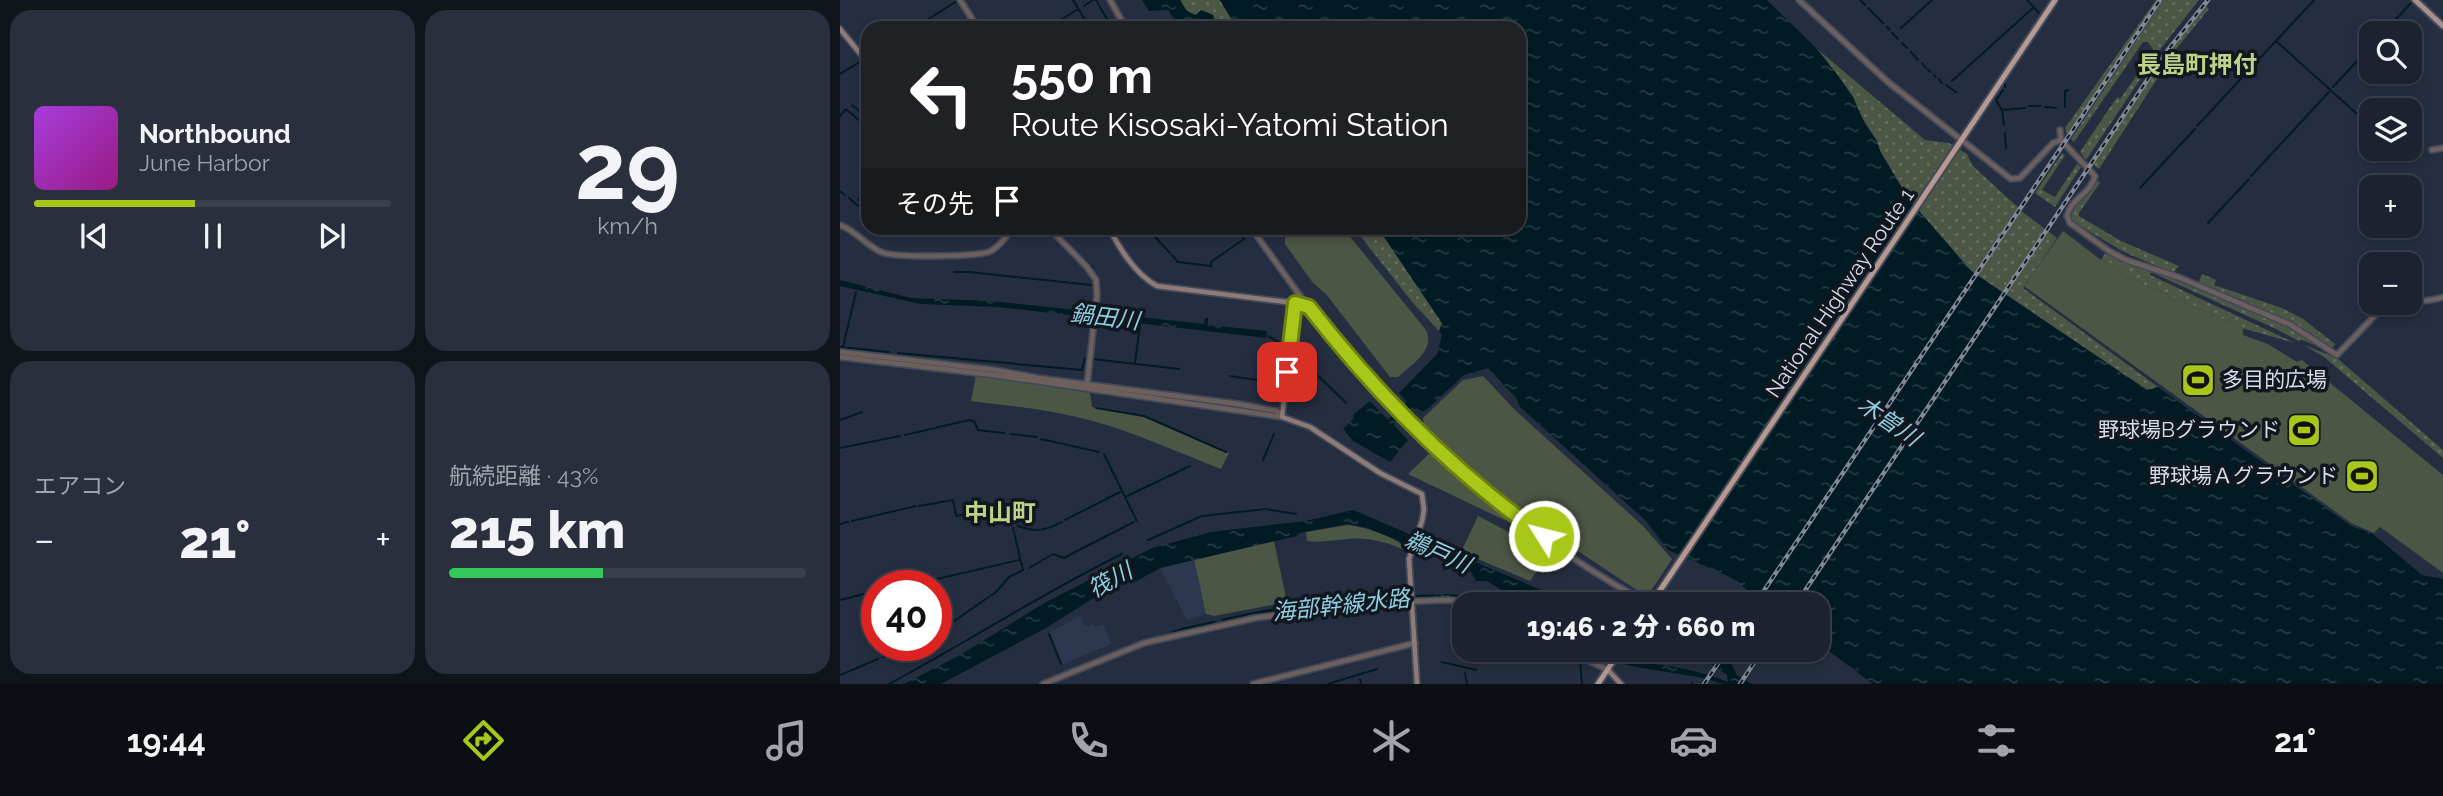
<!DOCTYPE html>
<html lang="ja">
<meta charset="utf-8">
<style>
:root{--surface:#1c2230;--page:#292f3c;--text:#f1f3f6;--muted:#a0a4ab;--line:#3a3f4c;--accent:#a9c719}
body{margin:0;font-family:Raleway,"Noto Sans JP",sans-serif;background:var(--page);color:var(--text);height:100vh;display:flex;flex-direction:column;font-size:26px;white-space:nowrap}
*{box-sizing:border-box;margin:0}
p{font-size:23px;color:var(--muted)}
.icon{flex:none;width:38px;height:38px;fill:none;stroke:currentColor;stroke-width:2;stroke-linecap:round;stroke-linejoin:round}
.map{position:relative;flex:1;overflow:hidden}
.panel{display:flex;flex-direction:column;gap:10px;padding:10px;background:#0f131a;width:840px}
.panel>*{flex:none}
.hud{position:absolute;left:21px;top:21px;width:665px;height:214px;border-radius:21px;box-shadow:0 4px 10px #0003,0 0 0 2px var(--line);background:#202124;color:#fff;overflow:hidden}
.controls{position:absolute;left:1519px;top:21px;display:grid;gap:14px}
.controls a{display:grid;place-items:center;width:63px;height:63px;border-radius:14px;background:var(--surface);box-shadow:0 4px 10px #0003,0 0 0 2px var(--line);font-size:35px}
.speed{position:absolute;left:21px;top:570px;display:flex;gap:14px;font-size:35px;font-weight:700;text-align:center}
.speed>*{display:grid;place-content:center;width:91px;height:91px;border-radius:50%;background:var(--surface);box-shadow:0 4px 10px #0003,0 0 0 2px var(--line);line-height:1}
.speed .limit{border:10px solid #d22;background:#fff;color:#111}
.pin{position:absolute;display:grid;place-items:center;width:60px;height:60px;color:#fff;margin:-30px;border-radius:14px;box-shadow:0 4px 10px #0006}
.me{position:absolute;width:77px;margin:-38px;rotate:306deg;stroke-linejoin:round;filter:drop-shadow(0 0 5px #0008)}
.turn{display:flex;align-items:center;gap:24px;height:147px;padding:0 35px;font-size:32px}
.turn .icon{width:91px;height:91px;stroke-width:2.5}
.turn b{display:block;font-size:49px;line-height:60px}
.then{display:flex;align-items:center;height:66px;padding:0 35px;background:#0003;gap:14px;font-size:26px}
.big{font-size:52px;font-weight:800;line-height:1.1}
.panel .tile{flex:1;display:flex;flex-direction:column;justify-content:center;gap:10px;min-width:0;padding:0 24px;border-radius:21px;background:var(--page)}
.panel .dial{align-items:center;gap:0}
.dial b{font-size:91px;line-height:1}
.song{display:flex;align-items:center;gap:21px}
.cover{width:84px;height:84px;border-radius:10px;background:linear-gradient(135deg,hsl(280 70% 55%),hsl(310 70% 35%))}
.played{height:7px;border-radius:4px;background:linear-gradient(90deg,var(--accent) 45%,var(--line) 45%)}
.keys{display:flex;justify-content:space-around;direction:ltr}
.heat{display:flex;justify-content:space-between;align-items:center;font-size:38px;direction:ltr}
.charge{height:10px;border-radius:5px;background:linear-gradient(90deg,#34c759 43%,var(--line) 0)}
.panel .tiles{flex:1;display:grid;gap:10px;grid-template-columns:repeat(2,1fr)}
.trip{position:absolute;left:612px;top:592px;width:378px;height:70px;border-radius:21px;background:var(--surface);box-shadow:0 4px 10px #0003,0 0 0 2px var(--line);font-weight:800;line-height:70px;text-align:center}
.menu{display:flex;height:112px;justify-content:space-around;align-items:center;background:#0b0e13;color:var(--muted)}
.menu .icon{width:49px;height:49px}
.menu .selected{color:var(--accent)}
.menu b{font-size:32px;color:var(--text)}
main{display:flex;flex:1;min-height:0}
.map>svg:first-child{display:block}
.built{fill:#2c384f}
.grass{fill:url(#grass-dots)}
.park{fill:#4b5645}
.water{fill:url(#water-ripples)}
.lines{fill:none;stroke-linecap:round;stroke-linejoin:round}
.stream{stroke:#001b23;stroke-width:2}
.tertiary-casing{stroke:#414a5b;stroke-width:8}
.secondary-casing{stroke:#414a5b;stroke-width:8}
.primary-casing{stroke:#414a5b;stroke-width:9}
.trunk-casing{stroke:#414a5b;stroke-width:9}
.tertiary{stroke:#6d5f5c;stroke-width:4.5}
.secondary{stroke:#8f7a75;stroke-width:4.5}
.primary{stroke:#aa8f88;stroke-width:5}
.trunk{stroke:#b69890;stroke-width:5}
.rail-casing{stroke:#828a99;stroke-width:4.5}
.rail{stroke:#12171f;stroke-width:2;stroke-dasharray:5;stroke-linecap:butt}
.route-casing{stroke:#6e8110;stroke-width:18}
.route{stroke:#a9c719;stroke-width:12}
.labels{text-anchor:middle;stroke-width:7;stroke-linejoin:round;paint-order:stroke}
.street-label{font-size:21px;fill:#d7dde9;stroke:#12171f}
.poi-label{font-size:21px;fill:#d7dde9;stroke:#12171f;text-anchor:end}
.water-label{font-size:23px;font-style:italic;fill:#8ecee2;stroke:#12171f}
.quarter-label{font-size:24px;font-weight:bold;fill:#c0d287;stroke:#12171f}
</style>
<main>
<section class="panel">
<div class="tiles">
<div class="tile">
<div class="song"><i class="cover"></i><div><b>Northbound</b><p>June Harbor</p></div></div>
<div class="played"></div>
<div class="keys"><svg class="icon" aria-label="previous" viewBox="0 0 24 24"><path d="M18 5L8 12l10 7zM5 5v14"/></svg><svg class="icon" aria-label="pause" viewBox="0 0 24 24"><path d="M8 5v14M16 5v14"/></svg><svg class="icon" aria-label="next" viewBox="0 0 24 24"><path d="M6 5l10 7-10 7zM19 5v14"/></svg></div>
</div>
<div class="tile dial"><b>29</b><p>km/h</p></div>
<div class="tile"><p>エアコン</p>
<div class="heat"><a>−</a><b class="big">21°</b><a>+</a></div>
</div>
<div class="tile"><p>航続距離 · 43%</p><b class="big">215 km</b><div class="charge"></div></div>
</div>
</section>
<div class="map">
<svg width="1603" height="684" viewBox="0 0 1603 684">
<defs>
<pattern id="grass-dots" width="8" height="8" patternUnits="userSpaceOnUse" patternTransform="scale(1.75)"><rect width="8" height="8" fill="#4b5645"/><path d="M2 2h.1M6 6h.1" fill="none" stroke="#646e60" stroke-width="1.8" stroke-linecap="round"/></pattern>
<pattern id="water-ripples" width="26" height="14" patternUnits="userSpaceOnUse" patternTransform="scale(1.75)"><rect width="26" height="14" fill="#001b23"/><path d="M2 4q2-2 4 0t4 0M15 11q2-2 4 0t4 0" fill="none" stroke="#243c43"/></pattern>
</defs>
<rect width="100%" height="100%" fill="#252e40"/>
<path class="built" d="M354,559L367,614L347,620L320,568Z
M240,616L245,627L253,624L255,627L263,624L272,644L223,664L210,632Z"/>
<path class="grass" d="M340,0H380L392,20L401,28H376L373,15L361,10L356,15C347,13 344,7 340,0Z
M1316,0H1318L1227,135L1225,128Z
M1323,0H1359L1322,47L1246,160L1240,152L1277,97L1280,99L1314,51L1308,42H1303L1234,142L1231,139Z
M1365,5L1369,9L1337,48L1259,169L1252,164L1325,56Z
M976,48L1085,140L1109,143L1127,154L1132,165L1184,213L1217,238L1183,288L1318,387L1307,390L1131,271L1068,198L1040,151L1037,141L986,60Z
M1222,153L1225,155L1202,190L1215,197L1237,164L1241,167L1215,207L1195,193Z
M1257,180L1260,183L1239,213V216L1281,241L1339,266L1333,273L1284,252L1232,221L1229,214C1236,200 1251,194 1257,180Z
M514,228H538L602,323L599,331L573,303Z
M1266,252L1448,326L1484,349L1460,339L1459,341L1436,329L1311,272L1310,275L1455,343L1405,329L1283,275L1275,265L1261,260Z
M1362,274L1376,280L1374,285L1442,308L1463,319L1495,344L1492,348L1488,347C1449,318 1403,304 1358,284Z
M1464,345L1497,358L1603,450V458L1484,357Z"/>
<path class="park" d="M456,228H503L586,330C596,350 571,365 558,377H550L486,294L473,283L445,244V236Z
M1223,231L1261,260L1275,265L1283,275L1403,328V335L1428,344L1457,362L1462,360L1603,475V573L1540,527L1534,533L1511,523L1184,286Z
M136,375L250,393L252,407L304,416L389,453L381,469C337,452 294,432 249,420C211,410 171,406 131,401Z
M643,376L675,410L803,526L832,559L807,597L690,519L584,427L583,418L623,380Z
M596,450L683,523L681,528L568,474L591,452Z
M638,516L709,553L690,581L621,552Z
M508,525C528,528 551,534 565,548L564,550C547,542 527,537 508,539C494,540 481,543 467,541L466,532Z
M434,541L447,602L374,616L366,614L354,559Z"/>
<path class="water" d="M302,0H340C344,7 347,13 356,15L361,10L373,15L376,28H344L331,15L329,10L309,11Z
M380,0H927L976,48L997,74L1013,97L1025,124L1037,141L1040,151L1068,198L1131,271L1307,390L1318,387L1511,526L1533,534L1582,575L1603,579V684H1033L978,643V604H926L890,577L828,550L806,521L680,407L676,398L648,368L624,375L581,415L572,407L554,425L568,440L550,462L513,441L503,429L514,418L513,415L530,401L548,420L567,402L559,393L597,354L602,335L599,331L602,323L538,228H679V28H401L392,20Z
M0,280L71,298L152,301L364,324L365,318H368V325L427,331L426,338L158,307L80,304L0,286Z
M513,510L734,604H705L670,591H663L647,581H636L631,572L589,553L575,552L559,541L527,528L508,524L459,533L457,536L320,568L297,581L286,580L265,591L206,628L101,684H64L120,655L206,602L312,548L371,532L465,521Z
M608,594L635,596V594L664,598L684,604C659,604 634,598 609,598C516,596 425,610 336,634L330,632C345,626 361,624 377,620C453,601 530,596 608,594Z
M747,649C762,649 776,661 793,662C823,664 859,670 888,682L887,675L849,649H872L890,661L897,675L912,684H882L863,678L796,667L758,657Z"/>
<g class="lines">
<path class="stream" d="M233,0L250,28
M256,0L272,28
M1187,0L1199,13
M1474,0L1436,41L1516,113
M1021,1L1025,5
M244,6L253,0
M1028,8L1043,23
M1047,27L1050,30
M74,28L117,1
M208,28L238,9
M1061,28L1092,0
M1052,33L1058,39
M1543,33L1571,3
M1062,43L1067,48
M1071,52L1078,60
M27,57H28
M1082,63L1086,68
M1088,70L1091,72
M0,74L23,60
M1094,75L1096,77
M1099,79L1102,83
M1112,81L1194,7
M1106,85L1116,92
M1165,87V84
M1493,87L1531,46
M12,105L28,118
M1189,106H1200
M1205,107L1216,108
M1225,107V91L1228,90
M1162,110L1156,100L1163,90
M0,116L6,109L28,128
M1164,125L1162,110L1185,108
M1357,126L1435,42
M1165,133L1166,148
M1411,176L1489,92
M1300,188L1355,129
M0,191L5,195
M9,198L28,214
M18,200L28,189
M1368,223L1409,179
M213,228L228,243
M307,228L330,253
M80,231L83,228
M230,246L253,268
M332,255L338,262L371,266V262L404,239L396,228
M114,272H127
M129,272L251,285
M428,336L447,347
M0,347L49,352
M3,347L16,292
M452,350L506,403
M58,353L242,370L245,358
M253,359L339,369
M295,363L300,325
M390,376L423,381
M428,381L439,382
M256,408L304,416L386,452
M0,420L22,412
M171,434L197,437
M65,435L129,420L134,421L138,430L164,433
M201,439L259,452
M0,448L60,436
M264,454L284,495
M423,460L434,434
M79,506L113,500L116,516L168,504L171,518
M225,520L280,492
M12,521L76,506
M297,521L285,497L350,466
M0,524L8,522
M178,526C196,533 206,530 222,522
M308,540L362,516L426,509L456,514
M239,550L294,522
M189,568L213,554L224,558L237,551
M97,579L179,560
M63,586L92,580
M27,594L37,592
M0,600L24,594
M107,626L156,592L169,577L183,570L173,528
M96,631L103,628
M209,634L221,664
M43,657L64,646
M602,662L636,670
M740,662L742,684
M625,673L627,684
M0,675L38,659
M520,679L521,684
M49,684C128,642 202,593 282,554
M488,684L537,669
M852,684V683"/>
<g class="tertiary-casing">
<path id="tertiary" d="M120,0L138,28
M270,0L286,28
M959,0L1048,82L1171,179L1180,178L1213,143L1221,140
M1220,130L1221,140L1255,176C1251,194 1231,198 1227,216L1230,223L1269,251L1286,260L1338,277L1451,325L1497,355L1542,308C1555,300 1584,304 1603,297
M1592,150L1603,148
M0,225C16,231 26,245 41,252C53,258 139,257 151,251C160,246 167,235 174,228
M209,228L247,267L256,280L257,295L247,385
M411,228C439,266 466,306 496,343C582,446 690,540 809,604
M0,352L155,370L198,378L398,404L437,411L442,417
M0,357L154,375L442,417
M738,649L747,660L768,670
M203,684L304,643L415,618L525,603L608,600L653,604
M413,684L575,643"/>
</g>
<g class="secondary-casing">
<path id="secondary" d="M0,29L28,63
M269,228C280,249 295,274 317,286L455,303L442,417L470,427L540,473L582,494L584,510L582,521L569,559L577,684
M768,670L781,684"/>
</g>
<g class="primary-casing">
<path id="primary" d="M1575,0L1603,26"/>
</g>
<g class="trunk-casing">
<path id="trunk" d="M811,604L1215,0
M758,684L781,649"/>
</g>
<use href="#tertiary" class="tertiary"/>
<use href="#secondary" class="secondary"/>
<use href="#primary" class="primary"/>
<use href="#trunk" class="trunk"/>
<g class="rail-casing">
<path id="rail" d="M915,604L1320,0
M956,604L1324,55L1368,0
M864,684L888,649
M900,684L923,649"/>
</g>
<use href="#rail" class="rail"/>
</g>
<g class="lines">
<g class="route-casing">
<path id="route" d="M447,372L455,303L469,307C536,393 614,473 704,536"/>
</g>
<use href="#route" class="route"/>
</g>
<defs>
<g id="stadium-square" transform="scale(1.75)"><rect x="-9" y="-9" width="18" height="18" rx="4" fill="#a9c719" stroke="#12171f"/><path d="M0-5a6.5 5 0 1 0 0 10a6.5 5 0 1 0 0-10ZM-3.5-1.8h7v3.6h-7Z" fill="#111"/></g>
</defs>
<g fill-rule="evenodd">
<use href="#stadium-square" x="1358" y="380"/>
<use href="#stadium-square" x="1464" y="430"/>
<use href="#stadium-square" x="1522" y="476"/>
</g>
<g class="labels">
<g class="street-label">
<text transform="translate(1000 293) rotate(-56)" y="7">National Highway Route 1</text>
</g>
<g class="poi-label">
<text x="1382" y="387" text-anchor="start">多目的広場</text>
<text x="1440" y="437">野球場Bグラウンド</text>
<text x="1498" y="483">野球場Ａグラウンド</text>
</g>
<g class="water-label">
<text transform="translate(265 317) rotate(7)" y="8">鍋田川</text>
<text transform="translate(1049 421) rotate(34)" y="8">木曽川</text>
<text transform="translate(598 552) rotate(24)" y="8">鵜戸川</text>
<text transform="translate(270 580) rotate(-29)" y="8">筏川</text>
<text transform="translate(501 605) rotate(-6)" y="8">海部幹線水路</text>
</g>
<g class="quarter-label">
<text x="1357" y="73">長島町押付</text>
<text x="160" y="521">中山町</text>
</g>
</g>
</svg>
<div class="controls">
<a><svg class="icon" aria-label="search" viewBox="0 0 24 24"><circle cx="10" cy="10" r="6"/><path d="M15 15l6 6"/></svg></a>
<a><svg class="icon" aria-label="layers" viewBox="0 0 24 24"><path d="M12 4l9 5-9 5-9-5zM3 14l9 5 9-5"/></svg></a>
<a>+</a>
<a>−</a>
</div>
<div class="speed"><div class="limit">40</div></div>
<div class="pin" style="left:447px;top:372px;background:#d93025"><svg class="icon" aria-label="arrive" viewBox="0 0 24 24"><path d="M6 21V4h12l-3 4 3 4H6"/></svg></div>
<svg class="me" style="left:704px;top:536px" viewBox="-20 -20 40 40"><circle r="17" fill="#a9c719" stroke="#fff" stroke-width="3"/><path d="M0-11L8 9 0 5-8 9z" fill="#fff"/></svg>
<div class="trip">19:46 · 2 分 · 660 m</div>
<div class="hud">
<div class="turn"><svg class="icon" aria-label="left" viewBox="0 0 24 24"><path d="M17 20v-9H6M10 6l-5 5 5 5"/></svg><div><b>550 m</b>Route Kisosaki-Yatomi Station</div></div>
<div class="then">その先<svg class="icon" aria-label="arrive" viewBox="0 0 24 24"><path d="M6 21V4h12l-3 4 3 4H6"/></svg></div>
</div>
</div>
</main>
<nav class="menu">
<b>19:44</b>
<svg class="icon selected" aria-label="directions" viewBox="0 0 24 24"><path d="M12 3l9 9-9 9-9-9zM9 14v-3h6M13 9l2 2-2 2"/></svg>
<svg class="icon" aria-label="music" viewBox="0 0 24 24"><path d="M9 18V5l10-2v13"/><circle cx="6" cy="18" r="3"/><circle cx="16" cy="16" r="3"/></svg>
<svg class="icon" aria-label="phone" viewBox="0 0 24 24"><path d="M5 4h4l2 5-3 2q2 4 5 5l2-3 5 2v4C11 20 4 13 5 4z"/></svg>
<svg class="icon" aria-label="climate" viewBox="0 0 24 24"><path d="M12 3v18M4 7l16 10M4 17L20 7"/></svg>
<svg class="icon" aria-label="car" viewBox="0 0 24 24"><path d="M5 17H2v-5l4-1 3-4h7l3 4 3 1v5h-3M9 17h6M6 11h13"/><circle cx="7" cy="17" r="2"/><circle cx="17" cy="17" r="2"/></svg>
<svg class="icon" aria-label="filters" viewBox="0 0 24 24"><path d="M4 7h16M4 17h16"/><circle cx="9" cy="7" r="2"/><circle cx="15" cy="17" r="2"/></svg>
<b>21°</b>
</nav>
